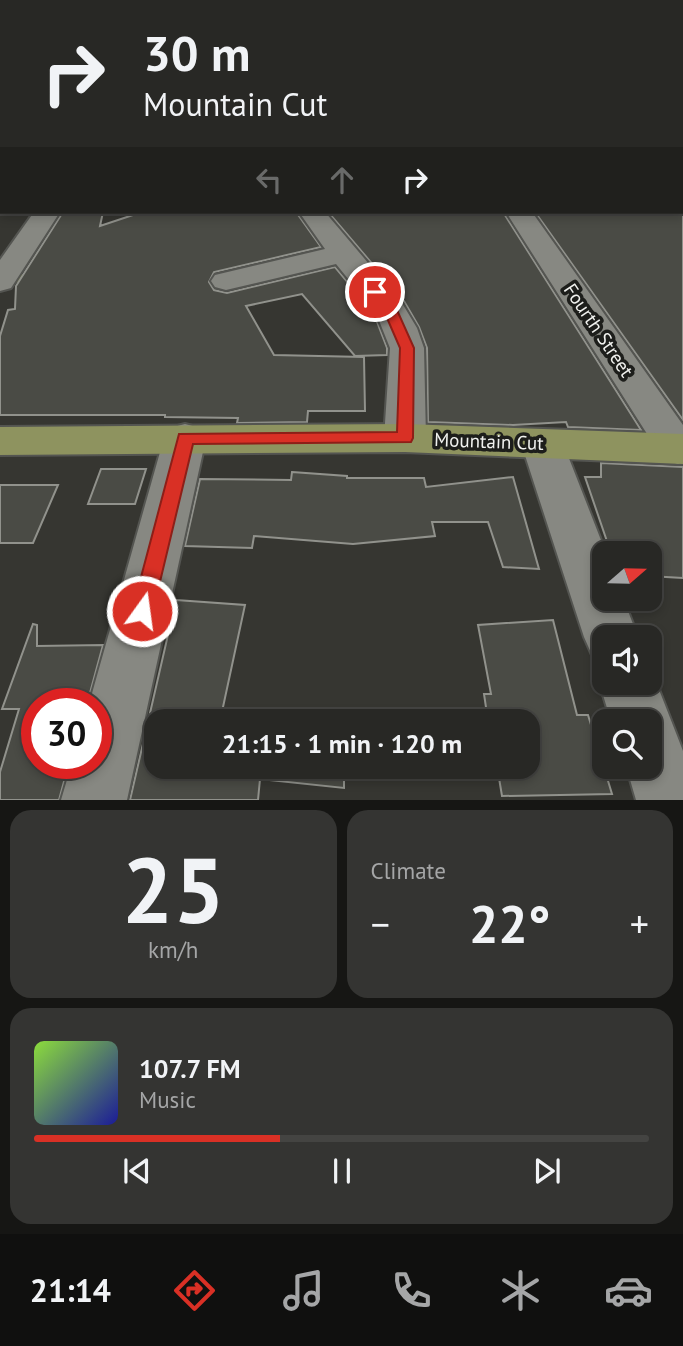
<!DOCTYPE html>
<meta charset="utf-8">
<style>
:root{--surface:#282825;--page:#343432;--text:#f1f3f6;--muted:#a5a6a7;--line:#444442;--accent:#d93025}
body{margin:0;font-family:"PT Sans",sans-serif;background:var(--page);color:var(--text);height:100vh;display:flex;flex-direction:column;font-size:26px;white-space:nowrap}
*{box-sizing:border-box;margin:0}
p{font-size:23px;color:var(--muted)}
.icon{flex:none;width:38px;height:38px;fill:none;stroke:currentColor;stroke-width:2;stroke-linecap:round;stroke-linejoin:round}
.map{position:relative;height:800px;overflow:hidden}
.details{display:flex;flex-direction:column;gap:10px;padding:10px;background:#161614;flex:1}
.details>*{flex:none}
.guide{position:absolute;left:0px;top:0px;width:684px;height:214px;box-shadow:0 4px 10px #0003,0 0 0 2px var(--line);background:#282825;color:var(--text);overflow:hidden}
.needle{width:46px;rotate:70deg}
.buttons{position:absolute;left:592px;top:541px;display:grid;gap:14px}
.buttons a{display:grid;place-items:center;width:70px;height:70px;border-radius:14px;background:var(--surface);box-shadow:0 4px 10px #0003,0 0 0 2px var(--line);font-size:35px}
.speed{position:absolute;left:21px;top:688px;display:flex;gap:14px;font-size:35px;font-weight:700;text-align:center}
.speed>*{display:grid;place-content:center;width:91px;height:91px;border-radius:50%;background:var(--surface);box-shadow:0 4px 10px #0003,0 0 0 2px var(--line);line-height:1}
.speed .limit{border:10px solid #d22;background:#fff;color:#111}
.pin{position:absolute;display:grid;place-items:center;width:60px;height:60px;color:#fff;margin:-30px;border:4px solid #fff;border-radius:50%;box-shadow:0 2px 7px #0007}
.me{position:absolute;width:77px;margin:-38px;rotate:14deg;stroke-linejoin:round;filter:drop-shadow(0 0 5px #0008)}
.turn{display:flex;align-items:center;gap:24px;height:147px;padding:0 28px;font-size:32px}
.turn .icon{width:91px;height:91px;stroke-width:2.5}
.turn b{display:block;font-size:49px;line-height:60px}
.lanes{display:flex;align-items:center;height:66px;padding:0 28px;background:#0003;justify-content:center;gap:35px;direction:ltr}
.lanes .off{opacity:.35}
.big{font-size:52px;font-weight:700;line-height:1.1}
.details .tile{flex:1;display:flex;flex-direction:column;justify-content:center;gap:10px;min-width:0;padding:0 24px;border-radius:21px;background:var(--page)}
.details .dial{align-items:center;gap:0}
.dial b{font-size:91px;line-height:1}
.song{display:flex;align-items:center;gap:21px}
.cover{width:84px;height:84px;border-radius:10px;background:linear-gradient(135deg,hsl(90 70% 55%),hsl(240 70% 35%))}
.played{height:7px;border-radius:4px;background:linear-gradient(90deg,var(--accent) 40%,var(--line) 40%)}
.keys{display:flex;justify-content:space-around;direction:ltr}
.heat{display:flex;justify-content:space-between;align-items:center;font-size:38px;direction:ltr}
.details .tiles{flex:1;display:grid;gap:10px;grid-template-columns:1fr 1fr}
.tile:last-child{grid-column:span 2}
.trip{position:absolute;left:144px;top:709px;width:396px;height:70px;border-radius:21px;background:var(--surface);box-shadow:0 4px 10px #0003,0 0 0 2px var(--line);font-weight:700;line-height:70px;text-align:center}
.dock{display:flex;height:112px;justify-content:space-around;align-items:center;background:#10100f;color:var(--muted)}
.dock .icon{width:49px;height:49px}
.dock .current{color:var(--accent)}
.dock b{font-size:32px;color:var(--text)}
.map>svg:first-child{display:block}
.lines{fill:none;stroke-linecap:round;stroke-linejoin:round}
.stream{fill:#81884d;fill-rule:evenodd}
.building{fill:#4a4b45;stroke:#91928c;stroke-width:2}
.minor-casing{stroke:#545551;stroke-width:4}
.major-casing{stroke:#545551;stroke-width:4}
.minor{fill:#878882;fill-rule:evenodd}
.major{fill:#8e935f;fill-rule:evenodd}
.route{fill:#d93025;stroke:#8d1f18;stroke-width:2}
.labels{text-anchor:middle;stroke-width:7;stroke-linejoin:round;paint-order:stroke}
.street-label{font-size:19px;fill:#f1f2ef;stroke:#1d1e1b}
</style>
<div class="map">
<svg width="683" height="800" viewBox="0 0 683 800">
<rect width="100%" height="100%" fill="#363631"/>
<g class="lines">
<path class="stream" d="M682,145H683V149H682Z
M30,271H36L37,273L0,290V284Z"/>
</g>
<path class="building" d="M63,212H103L100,226L142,212H296L321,247L214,272L209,282L214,290L227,293L335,267L374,314L387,348V355L355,356L302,294L246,306L274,355L364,357L365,411H308L307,422L237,423L238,418L165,417V415H0V336L8,310L15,309L16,286Z
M328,212H503L641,430L568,427L566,422L513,425L428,422L427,348L419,327L404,301Z
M535,212H683V420Z
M601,463L683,467V578L649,576V553H611L585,477H601Z
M101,469H146L135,504H88Z
M292,472L347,476V478H424L426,487L513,477L539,569L503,567L488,522H432L435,536L353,544L254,536L252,548L185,546L200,479L291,480Z
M0,485H58L33,543H0Z
M176,600L245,605L220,721H228H156V766H344V788L260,779L258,800H130Z
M553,620L577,715H588L612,794L502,796L497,766H527V721H488L484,694H491L478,625Z
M33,624L37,625V646L103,645L87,704H37V763H69L59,800H0V772L19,709H2Z
M288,710L344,713V721H287Z"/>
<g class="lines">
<g class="minor-casing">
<path id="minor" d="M0,99H2V111H0Z
M682,99H683V111H682Z
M0,128H2L0,141Z
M0,181H2V195H0Z
M682,186H683V201H682Z
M34,212H60L11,288L0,291V260Z
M299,212H325L402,303L417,328L424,348L426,438L420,448L405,452L390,448L384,438L390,348L376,313L336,264L226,290L215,287L211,281L215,275L325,249Z
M506,212H532L683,425V462L678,464L663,459Z
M185,424L200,428L206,438L127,800H61L72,763H96V704H89L164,438L170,428Z
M542,429L557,433L563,443L606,553L604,598H623L638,637H604V659L592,655L584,637L521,443L527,433Z
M649,664L683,751V800H636L626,766H649V721H611L599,682L604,671V682H649Z"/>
</g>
<g class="major-casing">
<path id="major" d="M405,424L683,434V464L405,452L0,455V427Z"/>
</g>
<use href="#minor" class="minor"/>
<use href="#major" class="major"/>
</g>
<linearGradient id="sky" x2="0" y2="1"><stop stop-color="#1e1e1b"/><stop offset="0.46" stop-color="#4c525a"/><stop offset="1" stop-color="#4c525a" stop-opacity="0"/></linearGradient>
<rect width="683" height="206" fill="url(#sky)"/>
<path class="route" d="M375,288L379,289L397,310L414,348L413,438L411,442L193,444L153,611L150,618L142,621L135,618L132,611L179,434L397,432L400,348L384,311L368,292Z"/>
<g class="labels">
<g class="street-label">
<text transform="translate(599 330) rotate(56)" y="7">Fourth Street</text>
<text transform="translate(489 441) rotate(2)" y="7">Mountain Cut</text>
</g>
</g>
</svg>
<div class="buttons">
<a><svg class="needle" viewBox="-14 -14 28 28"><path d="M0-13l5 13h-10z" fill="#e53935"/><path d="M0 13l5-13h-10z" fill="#a5a6a7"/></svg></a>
<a><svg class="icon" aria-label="sound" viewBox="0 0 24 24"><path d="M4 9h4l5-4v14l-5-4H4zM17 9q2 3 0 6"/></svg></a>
<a><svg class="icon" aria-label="search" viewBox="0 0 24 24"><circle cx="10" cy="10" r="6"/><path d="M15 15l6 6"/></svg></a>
</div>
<div class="speed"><div class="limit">30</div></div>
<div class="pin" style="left:375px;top:292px;background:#d93025"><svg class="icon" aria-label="arrive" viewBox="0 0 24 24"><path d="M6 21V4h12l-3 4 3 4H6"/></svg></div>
<svg class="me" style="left:142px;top:611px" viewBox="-20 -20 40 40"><circle r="17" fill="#d93025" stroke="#fff" stroke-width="3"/><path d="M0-11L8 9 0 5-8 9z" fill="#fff"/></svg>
<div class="trip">21:15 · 1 min · 120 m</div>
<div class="guide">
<div class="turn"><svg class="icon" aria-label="right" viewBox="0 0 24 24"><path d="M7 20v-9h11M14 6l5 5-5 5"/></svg><div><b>30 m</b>Mountain Cut</div></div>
<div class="lanes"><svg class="icon off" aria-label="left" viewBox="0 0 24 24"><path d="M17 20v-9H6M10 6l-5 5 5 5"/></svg><svg class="icon off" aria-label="ahead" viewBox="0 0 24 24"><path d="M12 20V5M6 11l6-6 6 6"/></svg><svg class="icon" aria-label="right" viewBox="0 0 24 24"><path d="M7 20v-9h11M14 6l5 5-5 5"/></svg></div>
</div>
</div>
<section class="details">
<div class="tiles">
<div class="tile dial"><b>25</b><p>km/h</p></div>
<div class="tile"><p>Climate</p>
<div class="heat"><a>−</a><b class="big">22°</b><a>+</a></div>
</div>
<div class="tile">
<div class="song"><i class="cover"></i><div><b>107.7 FM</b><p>Music</p></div></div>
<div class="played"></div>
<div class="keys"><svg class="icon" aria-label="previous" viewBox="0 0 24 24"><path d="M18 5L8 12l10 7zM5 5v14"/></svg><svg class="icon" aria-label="pause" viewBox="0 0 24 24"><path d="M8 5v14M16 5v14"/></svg><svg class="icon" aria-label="next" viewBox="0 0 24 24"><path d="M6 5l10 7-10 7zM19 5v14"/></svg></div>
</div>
</div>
</section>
<nav class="dock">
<b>21:14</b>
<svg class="icon current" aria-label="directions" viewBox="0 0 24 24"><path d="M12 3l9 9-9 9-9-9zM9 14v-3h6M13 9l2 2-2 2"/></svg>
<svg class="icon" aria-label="music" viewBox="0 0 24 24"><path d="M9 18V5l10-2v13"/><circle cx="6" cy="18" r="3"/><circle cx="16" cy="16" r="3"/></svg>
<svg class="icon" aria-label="phone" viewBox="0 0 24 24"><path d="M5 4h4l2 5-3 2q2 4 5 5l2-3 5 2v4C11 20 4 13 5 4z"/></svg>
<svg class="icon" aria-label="climate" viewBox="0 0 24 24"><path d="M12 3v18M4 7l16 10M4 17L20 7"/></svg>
<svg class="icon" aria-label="car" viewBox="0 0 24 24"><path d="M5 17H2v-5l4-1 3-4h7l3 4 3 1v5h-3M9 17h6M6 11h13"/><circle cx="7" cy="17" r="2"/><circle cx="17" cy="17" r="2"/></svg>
</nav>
